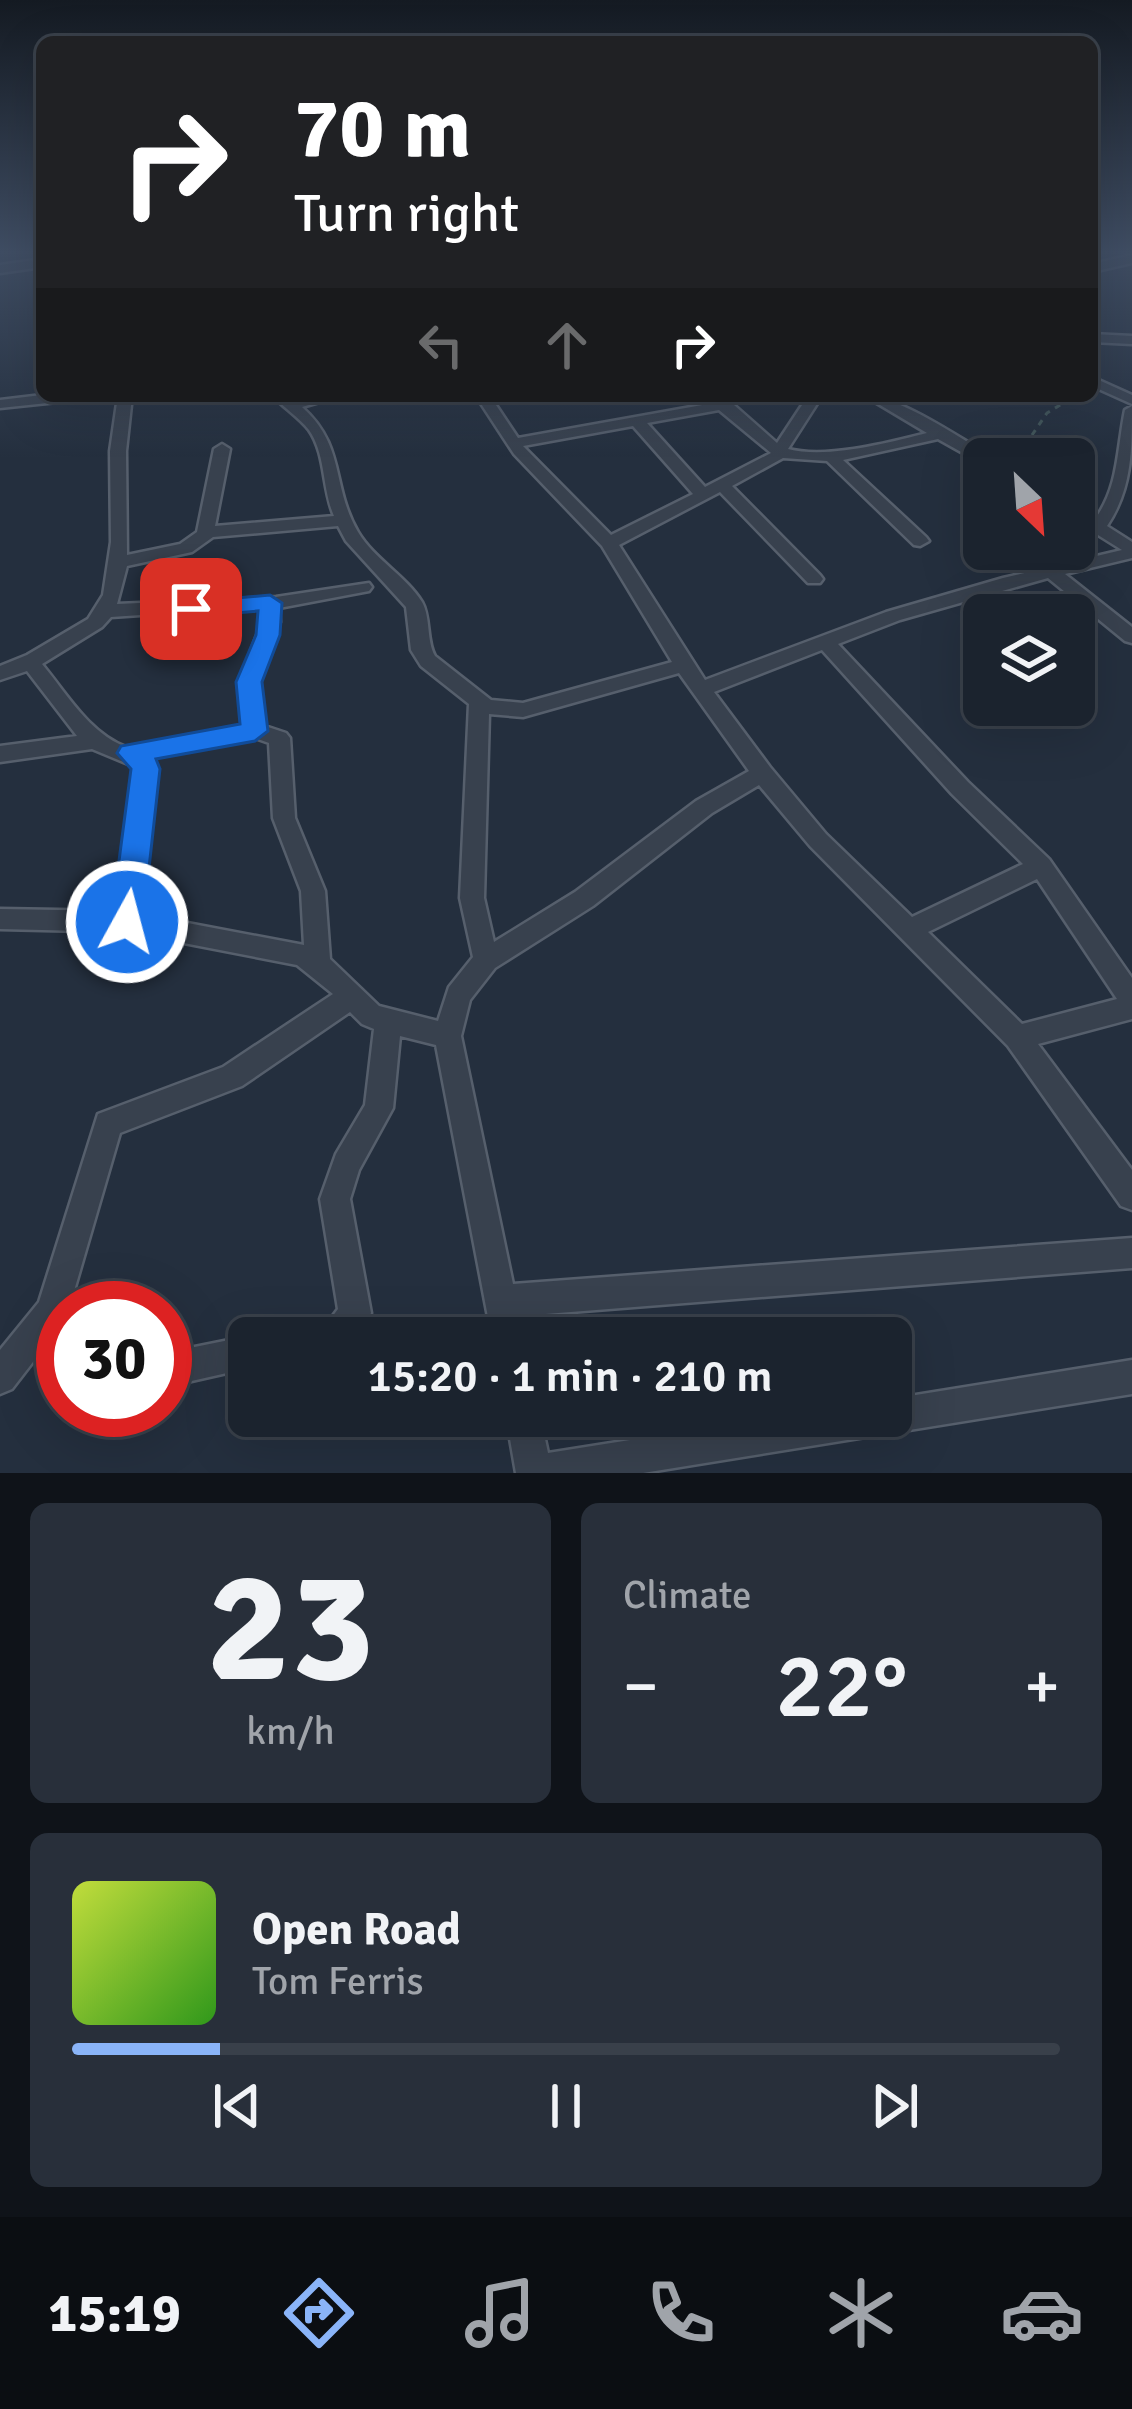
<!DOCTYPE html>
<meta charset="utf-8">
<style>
:root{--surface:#1b232e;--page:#282f3a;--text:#f1f3f6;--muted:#a0a4aa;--line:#39404a;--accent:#8ab4f8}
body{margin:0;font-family:Signika,sans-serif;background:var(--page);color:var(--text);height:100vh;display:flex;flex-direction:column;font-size:45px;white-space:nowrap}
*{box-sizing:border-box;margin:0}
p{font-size:39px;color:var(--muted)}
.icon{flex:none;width:66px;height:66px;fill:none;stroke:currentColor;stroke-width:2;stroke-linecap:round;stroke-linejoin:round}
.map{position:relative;height:1473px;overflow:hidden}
.sheet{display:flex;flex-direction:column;gap:30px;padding:30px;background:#0f1319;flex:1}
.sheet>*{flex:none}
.banner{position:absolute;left:36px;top:36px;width:1062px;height:366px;border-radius:18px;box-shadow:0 12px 48px #0002,0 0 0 3px var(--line);background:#202124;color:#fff;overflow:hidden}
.needle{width:78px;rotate:155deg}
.controls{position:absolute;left:963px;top:438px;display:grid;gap:24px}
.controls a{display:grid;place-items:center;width:132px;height:132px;border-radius:18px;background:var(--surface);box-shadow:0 12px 48px #0002,0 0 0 3px var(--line);font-size:60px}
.speed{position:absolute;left:36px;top:1281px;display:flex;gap:24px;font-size:60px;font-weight:700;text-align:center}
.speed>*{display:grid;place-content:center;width:156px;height:156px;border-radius:50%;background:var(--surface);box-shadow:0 12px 48px #0002,0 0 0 3px var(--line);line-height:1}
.speed .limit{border:18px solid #d22;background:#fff;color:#111}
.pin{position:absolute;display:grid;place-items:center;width:102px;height:102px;color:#fff;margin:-51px;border-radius:24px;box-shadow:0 6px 18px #0006}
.me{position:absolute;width:132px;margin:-66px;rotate:7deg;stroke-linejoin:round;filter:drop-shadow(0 0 9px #0008)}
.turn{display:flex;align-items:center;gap:42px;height:252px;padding:0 60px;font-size:54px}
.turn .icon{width:156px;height:156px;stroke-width:2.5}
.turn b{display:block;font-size:84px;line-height:102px}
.lanes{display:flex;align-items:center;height:114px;padding:0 60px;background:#0003;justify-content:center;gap:60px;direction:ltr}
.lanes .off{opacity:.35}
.big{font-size:90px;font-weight:600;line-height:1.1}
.sheet .tile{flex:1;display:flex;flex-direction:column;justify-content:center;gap:18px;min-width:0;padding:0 42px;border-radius:18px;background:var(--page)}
.sheet .dial{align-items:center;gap:0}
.dial b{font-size:156px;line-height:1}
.song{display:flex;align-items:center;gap:36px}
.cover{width:144px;height:144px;border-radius:18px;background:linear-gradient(135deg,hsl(70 70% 55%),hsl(110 70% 35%))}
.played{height:12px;border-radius:6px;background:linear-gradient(90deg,var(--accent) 15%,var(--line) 15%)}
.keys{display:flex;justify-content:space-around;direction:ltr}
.heat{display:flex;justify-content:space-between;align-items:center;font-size:66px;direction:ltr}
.sheet .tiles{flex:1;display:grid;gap:30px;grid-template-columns:1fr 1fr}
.tile:last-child{grid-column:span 2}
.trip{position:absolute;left:228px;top:1317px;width:684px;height:120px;border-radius:18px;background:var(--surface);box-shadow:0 12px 48px #0002,0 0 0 3px var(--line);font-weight:600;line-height:120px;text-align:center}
.tab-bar{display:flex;height:192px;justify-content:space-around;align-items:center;background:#0b0e12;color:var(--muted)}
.tab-bar .icon{width:84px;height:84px}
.tab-bar .active{color:var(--accent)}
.tab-bar b{font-size:54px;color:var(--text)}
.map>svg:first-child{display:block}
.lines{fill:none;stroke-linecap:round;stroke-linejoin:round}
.minor-casing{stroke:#565f6c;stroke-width:5}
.path{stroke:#44595c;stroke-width:3;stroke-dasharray:6 6;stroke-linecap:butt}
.minor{fill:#38414e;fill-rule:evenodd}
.route{fill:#1a73e8;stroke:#114b97;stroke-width:3}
</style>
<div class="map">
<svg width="1132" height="1473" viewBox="0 0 1132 1473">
<rect width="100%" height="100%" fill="#242f3e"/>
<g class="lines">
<g class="minor-casing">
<path id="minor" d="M1132,255V263L1092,272V264Z
M42,259V267L0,273V265Z
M1092,334L1132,336V344L1092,342Z
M1092,377L1132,395V404L1092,386Z
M42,395L83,396L76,400L0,408V400Z
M118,396H132L126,451L127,555L180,544L197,532L214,449L222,444L230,449L215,526L334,516C322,489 326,454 309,430C299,417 284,408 273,396H289L294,400L340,396L302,407C346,446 331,486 358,532C374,559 406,576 422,602C431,618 426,640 435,656L491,700L523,703L672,662L602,546L514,454L476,396H490L518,438L719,402L734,405L777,443L808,396H822L788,449C827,459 887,443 927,433L865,396C900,396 959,438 991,456L993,459L979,462L938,439L843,460L926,537L929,541L920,546L914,545L827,461L783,458L732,486L820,575L823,579L820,583H808L720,492L619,545L705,680L886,612L1003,578L1122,550L1074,520V508L1095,519C1119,487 1117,448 1125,410L1132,406C1132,450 1132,489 1107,526L1132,542V558L1065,574L1132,627V643L1125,641L1048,578L900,620L838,644L968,782L1049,859L1132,978V1019L1038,1044L1132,1170V1210L1121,1206L1008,1046L810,846L759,785L712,813L593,906L495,968L470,1000L461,1036L513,1284L1132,1238V1268L520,1316L524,1338H492L436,1045L400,1036L393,1108L359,1170L350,1199L371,1313L357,1338H300L304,1326L332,1317L338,1309L320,1199L336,1154L365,1105L374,1029L362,1024L350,1012L242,1086L120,1133L69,1308H63V1323L12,1389L0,1394V1350L39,1302L98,1114L223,1067L333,994L297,965L127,932L0,929V909L116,911L133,766L92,749L0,762V746L77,736L27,671L0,680V666L27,655L88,619L103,595L111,542L110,451ZM719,410L771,453L705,487L647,423ZM633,426L693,494L611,535L523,446ZM338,526L346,541L406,607L411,650L421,666L469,704L460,898L473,957L449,987L438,1021L379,1006L330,959L325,891L295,818L290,738L286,733L265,726L259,682L280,622L279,608L369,591L372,587L369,583L276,597L117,604L127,566L192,552L213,537ZM260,607L262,622L239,682L244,725L126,747C89,733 67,694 42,664L102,627L111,617ZM822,650L952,794L1023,864L912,917L826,834L770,767L714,692ZM679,673L749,771L696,801L575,892L494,942L484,898L489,714L523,717ZM255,738L269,743L273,818L301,891L304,945L140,914L155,762L152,757ZM1037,879L1117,999L1022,1024L928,932Z
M249,1336L255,1338H249V1368L165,1387V1353Z
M1132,1360V1394L643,1473H516L506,1416H540L548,1453L782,1416H891V1399Z"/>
</g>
<path class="path" d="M1032,435L1047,413L1075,396"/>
<use href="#minor" class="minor"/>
</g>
<linearGradient id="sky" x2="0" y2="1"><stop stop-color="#141a22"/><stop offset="0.55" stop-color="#3f4d63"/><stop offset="1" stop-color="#3f4d63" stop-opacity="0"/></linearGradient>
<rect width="1132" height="458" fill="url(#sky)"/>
<path class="route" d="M270,595L282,603L280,635L262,682L268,731L255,741L156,759L160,769L143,922L138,931L127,935L116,931L111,922L131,769L117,753L121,746L240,724L236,682L256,635L258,611L191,617L179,609L191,602Z"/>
</svg>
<div class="controls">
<a><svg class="needle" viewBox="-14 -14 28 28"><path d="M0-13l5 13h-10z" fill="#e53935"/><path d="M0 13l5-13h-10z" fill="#a0a4aa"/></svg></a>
<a><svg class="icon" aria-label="layers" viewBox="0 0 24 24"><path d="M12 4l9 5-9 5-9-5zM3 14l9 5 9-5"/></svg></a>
</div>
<div class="speed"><div class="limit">30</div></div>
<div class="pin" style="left:191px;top:609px;background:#d93025"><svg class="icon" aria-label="arrive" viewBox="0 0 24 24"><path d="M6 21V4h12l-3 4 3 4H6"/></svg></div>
<svg class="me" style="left:127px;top:922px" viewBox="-20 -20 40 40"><circle r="17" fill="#1a73e8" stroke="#fff" stroke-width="3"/><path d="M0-11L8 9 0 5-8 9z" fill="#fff"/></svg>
<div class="trip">15:20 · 1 min · 210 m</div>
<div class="banner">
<div class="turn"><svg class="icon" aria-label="right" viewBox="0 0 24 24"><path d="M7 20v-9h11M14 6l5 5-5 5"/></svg><div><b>70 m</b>Turn right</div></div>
<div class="lanes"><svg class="icon off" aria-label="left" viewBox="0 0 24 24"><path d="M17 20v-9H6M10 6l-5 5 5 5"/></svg><svg class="icon off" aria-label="ahead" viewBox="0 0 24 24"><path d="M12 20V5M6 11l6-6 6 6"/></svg><svg class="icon" aria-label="right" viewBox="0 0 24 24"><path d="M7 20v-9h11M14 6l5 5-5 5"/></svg></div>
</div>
</div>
<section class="sheet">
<div class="tiles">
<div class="tile dial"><b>23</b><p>km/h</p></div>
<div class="tile"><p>Climate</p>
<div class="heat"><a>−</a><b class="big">22°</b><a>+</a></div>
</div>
<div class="tile">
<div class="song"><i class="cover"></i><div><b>Open Road</b><p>Tom Ferris</p></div></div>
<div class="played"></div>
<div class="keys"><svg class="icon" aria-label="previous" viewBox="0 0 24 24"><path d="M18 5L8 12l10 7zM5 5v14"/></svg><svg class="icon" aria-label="pause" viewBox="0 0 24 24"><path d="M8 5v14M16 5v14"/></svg><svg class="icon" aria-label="next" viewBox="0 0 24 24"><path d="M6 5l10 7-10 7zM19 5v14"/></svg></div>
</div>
</div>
</section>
<nav class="tab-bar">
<b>15:19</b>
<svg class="icon active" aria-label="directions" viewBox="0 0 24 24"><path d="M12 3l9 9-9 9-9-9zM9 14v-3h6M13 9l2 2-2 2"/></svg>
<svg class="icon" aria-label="music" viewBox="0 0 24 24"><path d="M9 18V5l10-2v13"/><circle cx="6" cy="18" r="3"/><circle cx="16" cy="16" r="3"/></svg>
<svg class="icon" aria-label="phone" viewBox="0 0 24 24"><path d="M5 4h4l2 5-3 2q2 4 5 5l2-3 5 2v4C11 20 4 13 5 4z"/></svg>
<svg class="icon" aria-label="climate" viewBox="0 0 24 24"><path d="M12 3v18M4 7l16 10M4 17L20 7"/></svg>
<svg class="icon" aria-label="car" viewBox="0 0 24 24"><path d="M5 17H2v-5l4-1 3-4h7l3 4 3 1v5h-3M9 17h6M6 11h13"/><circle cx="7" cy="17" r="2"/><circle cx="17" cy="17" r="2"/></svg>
</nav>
